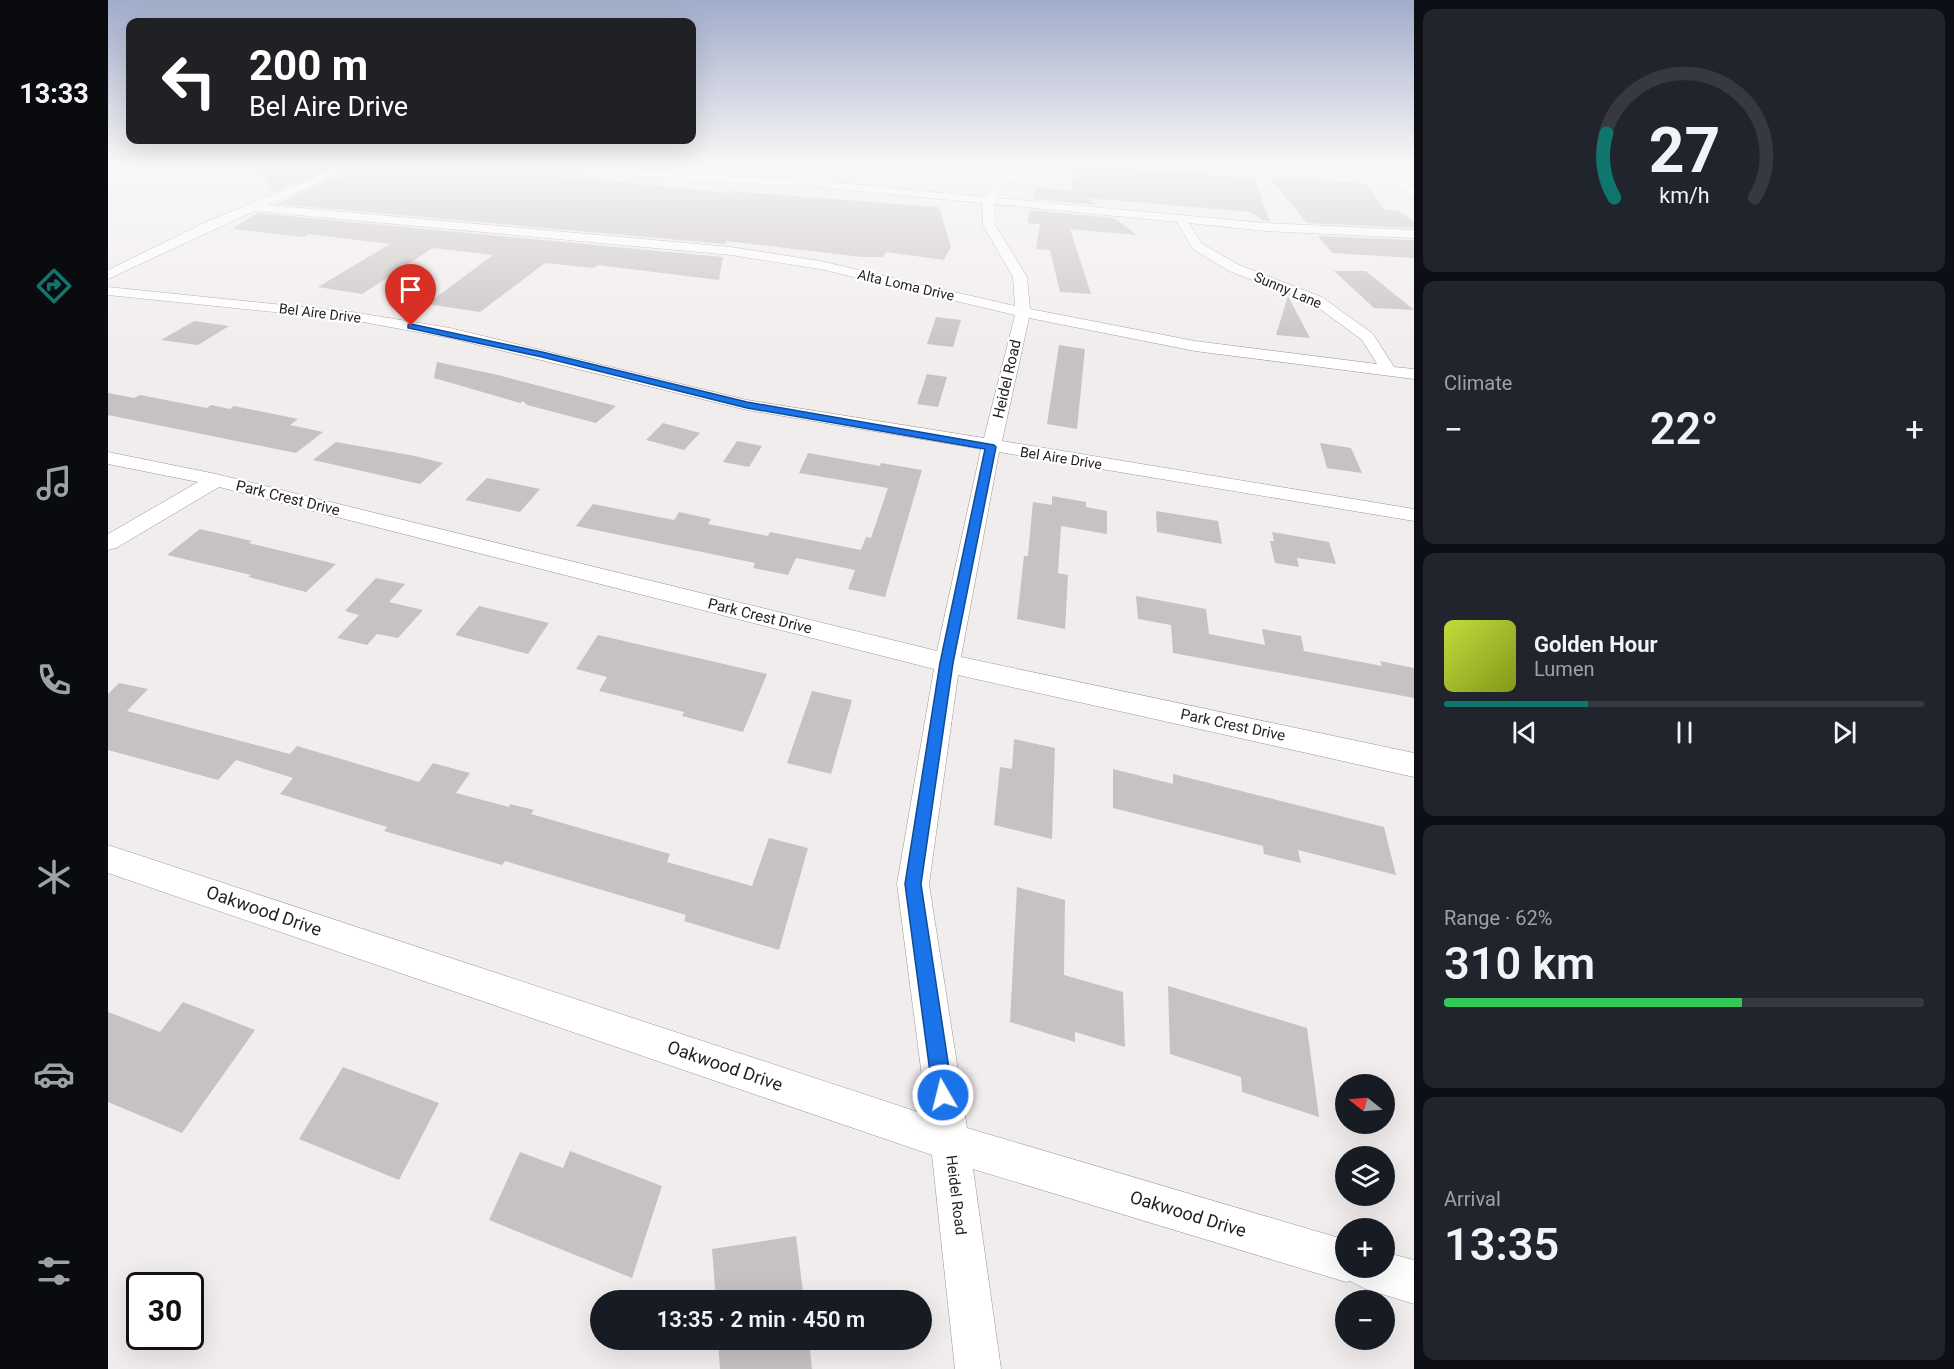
<!DOCTYPE html>
<meta charset="utf-8">
<style>
:root{--surface:#171b24;--page:#20242c;--text:#f1f3f6;--muted:#9ea1a6;--line:#363941;--accent:#0f766e}
body{margin:0;font-family:Roboto,sans-serif;background:var(--page);color:var(--text);height:100vh;display:flex;flex-direction:column;font-size:22px;white-space:nowrap}
*{box-sizing:border-box;margin:0}
p{font-size:20px;color:var(--muted)}
.icon{flex:none;width:33px;height:33px;fill:none;stroke:currentColor;stroke-width:2;stroke-linecap:round;stroke-linejoin:round}
.map{position:relative;flex:1;overflow:hidden}
.details{display:flex;flex-direction:column;gap:9px;padding:9px;background:#0d0f14;width:540px}
.details>*{flex:none}
.guide{position:absolute;left:18px;top:18px;width:570px;height:126px;border-radius:12px;box-shadow:0 6px 24px #0002;background:#202124;color:#fff;overflow:hidden}
.needle{width:39px;rotate:287deg}
.tools{position:absolute;left:1227px;top:1074px;display:grid;gap:12px}
.tools a{display:grid;place-items:center;width:60px;height:60px;border-radius:50%;background:var(--surface);box-shadow:0 6px 24px #0002;font-size:30px}
.speed{position:absolute;left:18px;top:1272px;display:flex;gap:12px;font-size:30px;font-weight:700;text-align:center}
.speed>*{display:grid;place-content:center;width:78px;height:78px;border-radius:50%;background:var(--surface);box-shadow:0 6px 24px #0002;line-height:1}
.speed .limit{border:3px solid #111;border-radius:9px;background:#fff;color:#111}
.pin{position:absolute;display:grid;place-items:center;width:51px;height:51px;color:#fff;margin:-62px -26px;border-radius:50% 50% 50% 0;rotate:-45deg;box-shadow:0 0 6px #0007}
.pin .icon{rotate:45deg}
.me{position:absolute;width:66px;margin:-33px;rotate:352deg;stroke-linejoin:round;filter:drop-shadow(0 0 4px #0008)}
.turn{display:flex;align-items:center;gap:21px;height:126px;padding:0 24px;font-size:27px}
.turn .icon{width:78px;height:78px;stroke-width:2.5}
.turn b{display:block;font-size:42px;line-height:51px}
.big{font-size:45px;font-weight:600;line-height:1.1}
.details .widget{flex:1;display:flex;flex-direction:column;justify-content:center;gap:9px;min-width:0;padding:0 21px;border-radius:12px;background:var(--page)}
.details .dial{align-items:center;gap:0}
.dial svg{height:156px;overflow:visible;fill:none;stroke:var(--line);stroke-width:7;stroke-linecap:round;text-anchor:middle}
.dial text{fill:var(--text);stroke:none}
.song{display:flex;align-items:center;gap:18px}
.cover{width:72px;height:72px;border-radius:9px;background:linear-gradient(135deg,hsl(70 70% 55%),hsl(70 70% 35%))}
.played{height:6px;border-radius:3px;background:linear-gradient(90deg,var(--accent) 30%,var(--line) 30%)}
.keys{display:flex;justify-content:space-around;direction:ltr}
.heat{display:flex;justify-content:space-between;align-items:center;font-size:33px;direction:ltr}
.charge{height:9px;border-radius:4px;background:linear-gradient(90deg,#34c759 62%,var(--line) 0)}
.trip{position:absolute;left:482px;top:1290px;width:342px;height:60px;border-radius:30px;background:var(--surface);box-shadow:0 6px 24px #0002;font-weight:600;line-height:60px;text-align:center}
main{display:flex;flex:1;min-height:0}
.tab-bar{display:flex;flex-direction:column;width:108px;justify-content:space-around;align-items:center;background:#090b0e;color:var(--muted)}
.tab-bar .icon{width:42px;height:42px}
.tab-bar .on{color:var(--accent)}
.tab-bar b{font-size:27px;color:var(--text)}
.map>svg:first-child{display:block}
.building{fill:#c7c2c2}
.lines{fill:none;stroke-linecap:round;stroke-linejoin:round}
.street-casing{stroke:#9a9595;stroke-width:1}
.street{fill:#fff;fill-rule:evenodd}
.route{fill:#1a73e8;stroke:#114b97;stroke-width:1.5}
.labels{text-anchor:middle;stroke-width:4.5;stroke-linejoin:round;paint-order:stroke}
.far-street-label{font-size:14px;fill:#211f1f;stroke:#fff}
.street-label{font-size:15px;fill:#211f1f;stroke:#fff}
.near-street-label{font-size:18px;fill:#211f1f;stroke:#fff}
</style>
<main>
<nav class="tab-bar">
<b>13:33</b>
<svg class="icon on" aria-label="directions" viewBox="0 0 24 24"><path d="M12 3l9 9-9 9-9-9zM9 14v-3h6M13 9l2 2-2 2"/></svg>
<svg class="icon" aria-label="music" viewBox="0 0 24 24"><path d="M9 18V5l10-2v13"/><circle cx="6" cy="18" r="3"/><circle cx="16" cy="16" r="3"/></svg>
<svg class="icon" aria-label="phone" viewBox="0 0 24 24"><path d="M5 4h4l2 5-3 2q2 4 5 5l2-3 5 2v4C11 20 4 13 5 4z"/></svg>
<svg class="icon" aria-label="climate" viewBox="0 0 24 24"><path d="M12 3v18M4 7l16 10M4 17L20 7"/></svg>
<svg class="icon" aria-label="car" viewBox="0 0 24 24"><path d="M5 17H2v-5l4-1 3-4h7l3 4 3 1v5h-3M9 17h6M6 11h13"/><circle cx="7" cy="17" r="2"/><circle cx="17" cy="17" r="2"/></svg>
<svg class="icon" aria-label="filters" viewBox="0 0 24 24"><path d="M4 7h16M4 17h16"/><circle cx="9" cy="7" r="2"/><circle cx="15" cy="17" r="2"/></svg>
</nav>
<div class="map">
<svg width="1306" height="1369" viewBox="0 0 1306 1369">
<rect width="100%" height="100%" fill="#f2eded"/>
<path class="building" d="M299,164H338L620,193L622,191L674,195L831,207L843,247L836,260L778,252L775,257H754L618,241L617,244L169,204L240,172L266,176Z
M966,164L1146,178L1162,221L1154,220L1142,211L1143,212L979,198L989,205L925,199L928,187L963,191Z
M188,165L220,170L165,192L153,170L170,172Z
M1171,176L1259,184L1277,210H1289L1306,221V228L1199,223L1162,178L1172,179Z
M922,210L1006,218L1029,235L962,229L983,294L952,292L942,250L928,249L932,224L919,223Z
M149,213L615,257L611,280L490,265L486,268L437,263L372,312L319,304L385,255L325,248L254,294L210,287L282,244L201,234L196,237L124,229Z
M1210,236L1306,240V258L1224,253Z
M1226,271H1258L1306,310L1266,308Z
M1180,296L1202,338L1168,335Z
M828,317L853,320L845,347L819,344Z
M86,321L121,326L90,345L53,340Z
M951,345L977,349L969,429L939,424Z
M329,362L390,375L508,406L488,423L419,405L415,401L412,403L326,378Z
M819,374L839,377L830,407L809,404Z
M0,393L26,398L32,395L99,408L103,405L122,409L126,406L190,419L182,425L215,432L188,453L0,415Z
M555,423L592,433L576,450L538,440Z
M629,441L654,446L641,467L615,462Z
M228,442L307,456L335,463L312,484L205,460Z
M1212,443L1243,448L1254,473L1219,468Z
M700,453L772,466L773,463L814,470L777,597L740,589L747,570L688,558L680,575L645,568L647,563L468,526L485,504L566,520L571,512L603,519L600,524L660,536L662,532L753,550L758,537L763,538L780,488L691,473Z
M379,478L432,489L412,512L357,500Z
M944,496L978,502V507L999,511V534L953,526L950,573L960,575L957,629L909,619L916,556H920L925,502L944,505Z
M1048,511L1110,521L1114,544L1049,532Z
M92,529L144,541L141,543L228,564L198,592L140,577L143,575L59,555Z
M1164,532L1221,542L1228,564L1189,558L1191,567L1167,563L1162,541H1166Z
M268,578L297,584L281,602L315,610L290,638L269,634L259,645L229,638L251,615L237,611Z
M1028,596L1098,609L1101,634L1157,645L1154,629L1193,636L1196,651L1274,666L1272,661L1306,668V698L1065,653L1063,625L1030,619Z
M371,606L441,623L420,654L347,635Z
M490,635L659,674L635,732L574,716L576,712L491,691L499,677L468,669Z
M11,683L40,689L19,711L182,754L189,746L311,782L325,763L362,773L348,793L401,807L402,804L426,810L423,814L562,854L559,862L644,886L661,838L700,848L671,950L576,921L578,915L397,861L394,865L276,831L279,827L172,794L185,778L128,760L110,780L0,750V694Z
M704,691L744,700L723,774L679,763Z
M906,739L947,748L944,839L886,825L892,767L904,769Z
M1005,769L1065,784V774L1276,827L1288,875L1190,850L1193,863L1156,854L1155,846L1005,808Z
M909,887L957,900L956,975L1015,992L1017,1047L967,1032V1042L902,1022Z
M1060,986L1199,1028L1211,1117L1134,1092L1133,1077L1062,1054Z
M75,1002L147,1030L74,1133L0,1102V1012L52,1032Z
M235,1067L331,1103L291,1180L191,1139Z
M462,1151L554,1186L524,1278L381,1220L412,1152L455,1168Z
M688,1236L696,1300H608L604,1249Z
M610,1340H701L704,1369H612Z"/>
<g class="lines">
<g class="street-casing">
<path id="street" d="M0,164H6L0,168Z
M239,164H253L160,205L623,247L712,261L907,306L905,277L875,225L874,203L699,186L577,180L446,167L441,164H480L577,174L699,180L877,197C890,180 909,164 931,164L896,187L888,198L1157,223L1306,230V238L1157,231L1081,223L1094,244L1131,265L1214,297L1265,334L1286,367L1306,369V379L1087,351L921,318L894,441L1306,509V521L891,452L853,657L1306,753V777L850,675L821,884L859,1128L1238,1240V1268H1276V1252L1306,1260V1304L1258,1289L1242,1281L1238,1282L865,1169L893,1369H847L824,1155L0,873V845L819,1115L789,884L826,669L111,487L8,548L0,550V534L90,482L0,464V452L108,474L829,651L873,449L639,410L342,338L244,320L0,295V287L244,312L342,328L639,400L876,438L907,315L712,269L623,255L146,211L0,279V270L96,223ZM886,204L1069,222L1085,249L1121,271L1204,303L1254,340L1269,364L1087,341L922,309L919,277L887,225Z
M1116,164H1187L1271,169L1269,164H1279L1282,170L1306,189V198L1275,175L1121,167Z"/>
</g>
<use href="#street" class="street"/>
</g>
<linearGradient id="sky" x2="0" y2="1"><stop stop-color="#a1acca"/><stop offset="0.46" stop-color="#f9f7f7"/><stop offset="1" stop-color="#f9f7f7" stop-opacity="0"/></linearGradient>
<rect width="1306" height="356" fill="url(#sky)"/>
<path class="route" d="M303,324L434,352L639,402L886,445L888,447L845,663L813,884L845,1095L842,1102L835,1105L828,1102L825,1095L797,884L832,663L877,449L639,408L434,357L300,328V325Z"/>
<g class="labels">
<g class="far-street-label">
<text transform="translate(798 285) rotate(13)" y="5">Alta Loma Drive</text>
<text transform="translate(1180 290) rotate(23)" y="5">Sunny Lane</text>
<text transform="translate(212 313) rotate(7)" y="5">Bel Aire Drive</text>
<text transform="translate(953 458) rotate(9)" y="5">Bel Aire Drive</text>
</g>
<g class="street-label">
<text transform="translate(899 379) rotate(-77)" y="5">Heidel Road</text>
<text transform="translate(180 498) rotate(14)" y="5">Park Crest Drive</text>
<text transform="translate(652 616) rotate(14)" y="5">Park Crest Drive</text>
<text transform="translate(1125 725) rotate(12)" y="5">Park Crest Drive</text>
<text transform="translate(848 1195) rotate(83)" y="5">Heidel Road</text>
</g>
<g class="near-street-label">
<text transform="translate(156 911) rotate(19)" y="6">Oakwood Drive</text>
<text transform="translate(617 1066) rotate(19)" y="6">Oakwood Drive</text>
<text transform="translate(1080 1214) rotate(17)" y="6">Oakwood Drive</text>
</g>
</g>
</svg>
<div class="tools">
<a><svg class="needle" viewBox="-14 -14 28 28"><path d="M0-13l5 13h-10z" fill="#e53935"/><path d="M0 13l5-13h-10z" fill="#9ea1a6"/></svg></a>
<a><svg class="icon" aria-label="layers" viewBox="0 0 24 24"><path d="M12 4l9 5-9 5-9-5zM3 14l9 5 9-5"/></svg></a>
<a>+</a>
<a>−</a>
</div>
<div class="speed"><div class="limit">30</div></div>
<div class="pin" style="left:303px;top:326px;background:#d93025"><svg class="icon" aria-label="arrive" viewBox="0 0 24 24"><path d="M6 21V4h12l-3 4 3 4H6"/></svg></div>
<svg class="me" style="left:835px;top:1095px" viewBox="-20 -20 40 40"><circle r="17" fill="#1a73e8" stroke="#fff" stroke-width="3"/><path d="M0-11L8 9 0 5-8 9z" fill="#fff"/></svg>
<div class="trip">13:35 · 2 min · 450 m</div>
<div class="guide">
<div class="turn"><svg class="icon" aria-label="left" viewBox="0 0 24 24"><path d="M17 20v-9H6M10 6l-5 5 5 5"/></svg><div><b>200 m</b>Bel Aire Drive</div></div>
</div>
</div>
<section class="details">
<div class="widget dial"><svg viewBox="0 0 100 80">
<path d="M14 69A42 42 0 1 1 86 69"/>
<path d="M14 69A42 42 0 0 1 10 36" stroke="#0f766e"/>
<text x="50" y="56" font-size="32" font-weight="700">27</text>
<text x="50" y="72" font-size="11">km/h</text>
</svg></div>
<div class="widget"><p>Climate</p>
<div class="heat"><a>−</a><b class="big">22°</b><a>+</a></div>
</div>
<div class="widget">
<div class="song"><i class="cover"></i><div><b>Golden Hour</b><p>Lumen</p></div></div>
<div class="played"></div>
<div class="keys"><svg class="icon" aria-label="previous" viewBox="0 0 24 24"><path d="M18 5L8 12l10 7zM5 5v14"/></svg><svg class="icon" aria-label="pause" viewBox="0 0 24 24"><path d="M8 5v14M16 5v14"/></svg><svg class="icon" aria-label="next" viewBox="0 0 24 24"><path d="M6 5l10 7-10 7zM19 5v14"/></svg></div>
</div>
<div class="widget"><p>Range · 62%</p><b class="big">310 km</b><div class="charge"></div></div>
<div class="widget"><p>Arrival</p><b class="big">13:35</b></div>
</section>
</main>
